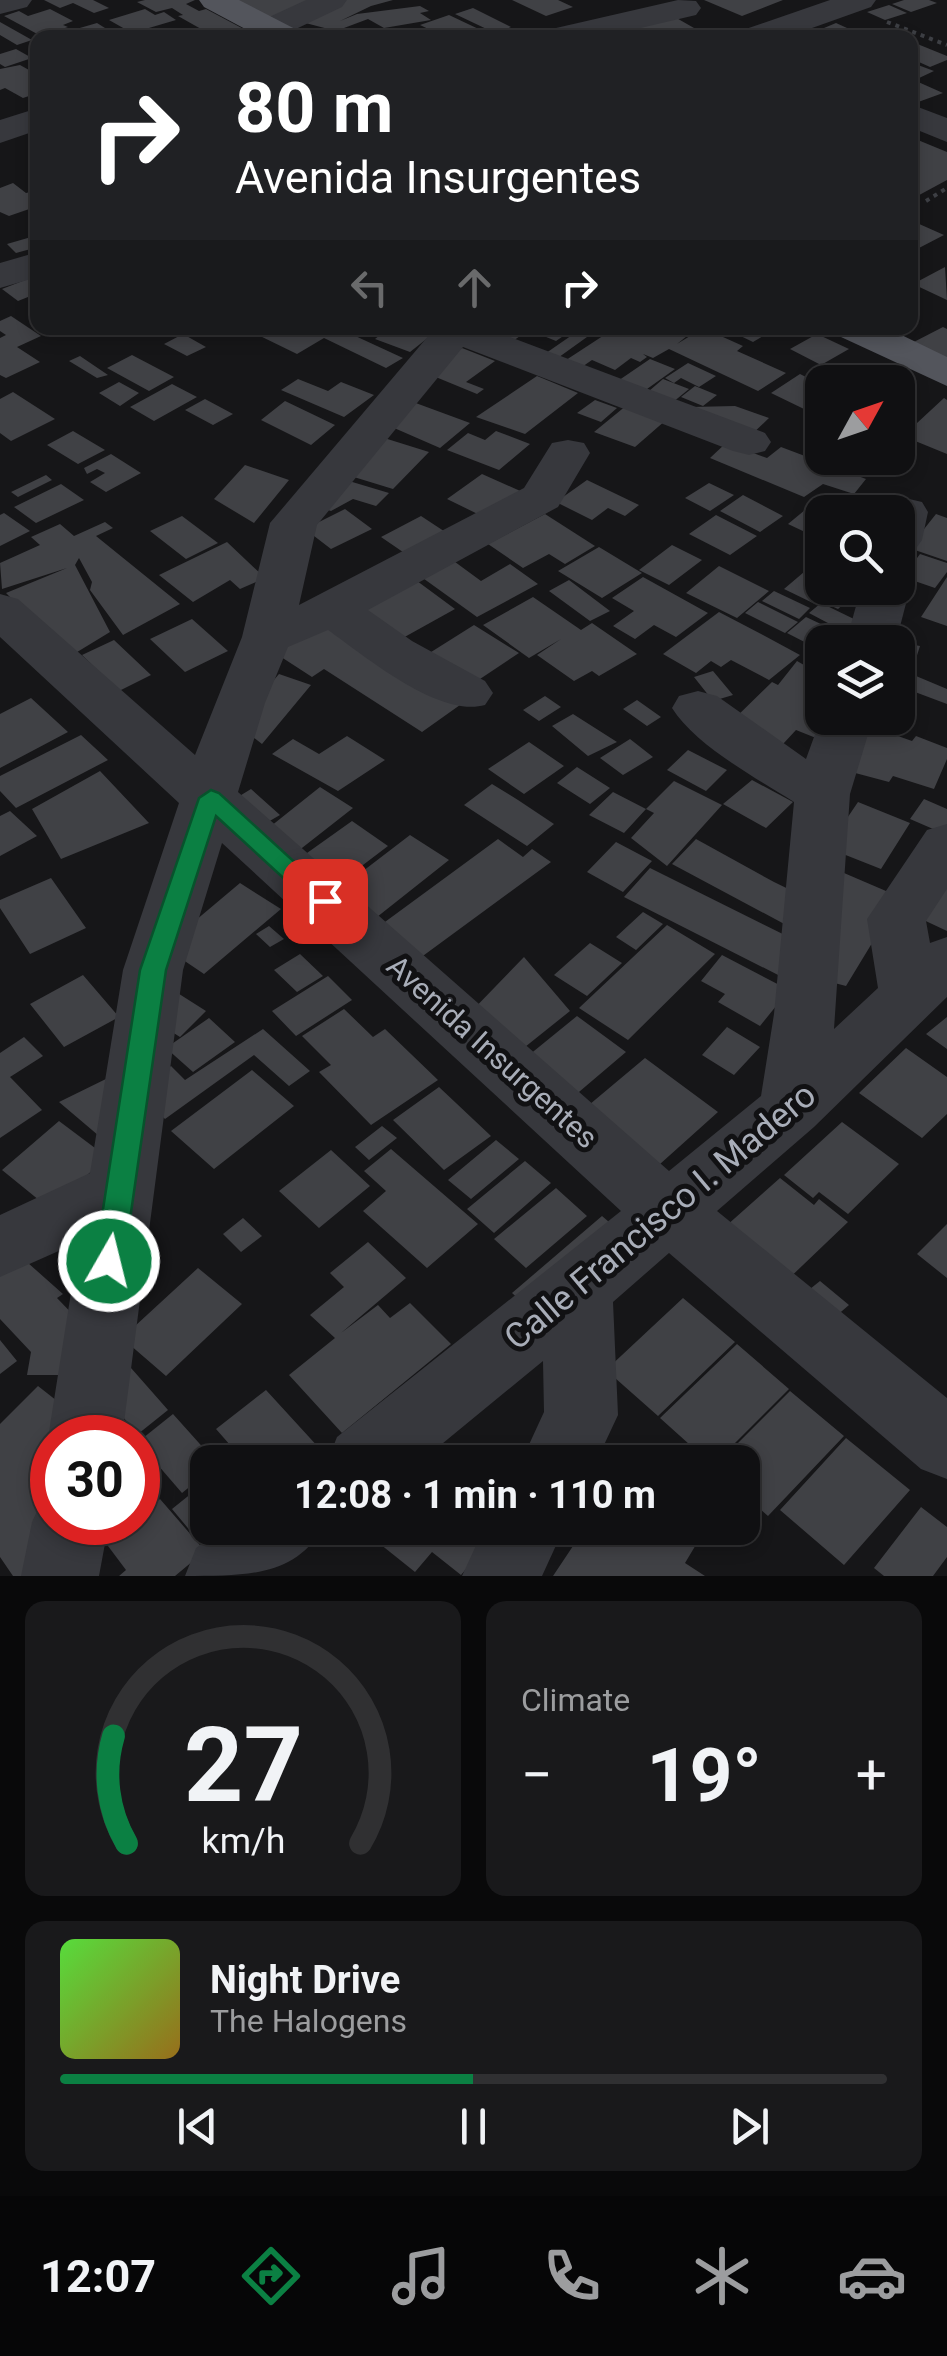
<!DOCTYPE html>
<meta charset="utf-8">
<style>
:root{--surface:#101012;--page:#19191b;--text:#f1f3f6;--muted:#9c9d9f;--line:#303032;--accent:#0b8043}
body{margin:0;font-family:Roboto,sans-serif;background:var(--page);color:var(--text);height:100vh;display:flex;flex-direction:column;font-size:38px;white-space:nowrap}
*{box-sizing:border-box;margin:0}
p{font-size:32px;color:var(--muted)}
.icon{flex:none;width:55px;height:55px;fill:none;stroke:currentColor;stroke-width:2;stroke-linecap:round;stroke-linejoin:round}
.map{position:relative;height:1576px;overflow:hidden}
.details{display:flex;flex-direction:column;gap:25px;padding:25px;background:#09090a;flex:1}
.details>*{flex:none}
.guide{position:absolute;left:30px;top:30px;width:888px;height:305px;border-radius:20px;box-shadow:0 5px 15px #0003,0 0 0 2px var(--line);background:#202124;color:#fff;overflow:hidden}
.needle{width:65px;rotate:50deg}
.controls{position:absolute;left:805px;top:365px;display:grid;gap:20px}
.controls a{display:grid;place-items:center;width:110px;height:110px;border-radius:20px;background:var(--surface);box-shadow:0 5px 15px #0003,0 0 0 2px var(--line);font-size:50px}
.speed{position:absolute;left:30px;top:1415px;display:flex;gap:20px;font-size:50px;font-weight:700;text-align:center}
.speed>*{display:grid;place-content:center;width:130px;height:130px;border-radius:50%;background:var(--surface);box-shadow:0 5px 15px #0003,0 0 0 2px var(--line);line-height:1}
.speed .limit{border:15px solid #d22;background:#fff;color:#111}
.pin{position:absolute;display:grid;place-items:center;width:85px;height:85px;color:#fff;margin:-42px;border-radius:20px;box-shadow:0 5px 15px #0006}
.me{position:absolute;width:110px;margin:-55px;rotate:8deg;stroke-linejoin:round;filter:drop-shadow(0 0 8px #0008)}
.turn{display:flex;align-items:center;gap:35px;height:210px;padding:0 40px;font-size:45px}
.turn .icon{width:130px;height:130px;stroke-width:2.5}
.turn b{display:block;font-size:70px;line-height:85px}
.lanes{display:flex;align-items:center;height:95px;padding:0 40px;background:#0003;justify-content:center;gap:50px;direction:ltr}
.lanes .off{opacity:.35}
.big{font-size:75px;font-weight:700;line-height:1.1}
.details .tile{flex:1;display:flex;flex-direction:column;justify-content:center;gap:15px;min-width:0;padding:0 35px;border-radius:20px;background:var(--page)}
.details .dial{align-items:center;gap:0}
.dial svg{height:260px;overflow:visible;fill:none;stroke:var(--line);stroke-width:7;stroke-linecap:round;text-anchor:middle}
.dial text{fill:var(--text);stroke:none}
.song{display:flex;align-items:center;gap:30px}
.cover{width:120px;height:120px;border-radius:15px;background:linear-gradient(135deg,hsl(110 70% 55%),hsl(40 70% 35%))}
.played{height:10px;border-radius:5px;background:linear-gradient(90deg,var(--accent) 50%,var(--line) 50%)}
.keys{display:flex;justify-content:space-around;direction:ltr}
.heat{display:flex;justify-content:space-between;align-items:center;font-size:55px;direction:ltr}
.details .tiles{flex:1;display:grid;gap:25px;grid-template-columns:1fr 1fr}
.tile:last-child{grid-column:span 2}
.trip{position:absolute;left:190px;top:1445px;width:570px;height:100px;border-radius:20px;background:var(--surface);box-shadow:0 5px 15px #0003,0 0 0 2px var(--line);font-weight:700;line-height:100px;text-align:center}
.tab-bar{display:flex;height:160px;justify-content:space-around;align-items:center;background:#060607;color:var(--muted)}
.tab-bar .icon{width:70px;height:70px}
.tab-bar .selected{color:var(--accent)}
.tab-bar b{font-size:45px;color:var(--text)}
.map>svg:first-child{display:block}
.building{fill:#404145}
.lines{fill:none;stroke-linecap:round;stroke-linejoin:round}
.path{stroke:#3d3f44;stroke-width:4;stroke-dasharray:4 5;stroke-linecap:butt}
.minor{fill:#37383d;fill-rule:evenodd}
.major{fill:#53555c;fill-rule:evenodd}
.route{fill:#0b8043;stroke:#07532c;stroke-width:2.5}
.labels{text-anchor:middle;stroke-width:10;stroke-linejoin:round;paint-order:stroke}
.street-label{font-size:30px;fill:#a8adb8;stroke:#111113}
.near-street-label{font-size:35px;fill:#a8adb8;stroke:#111113}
</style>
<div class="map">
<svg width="947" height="1576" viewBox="0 0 947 1576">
<rect width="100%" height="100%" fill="#161618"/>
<path class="building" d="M44,0H93L109,8L94,13L73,3L60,8Z
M145,0H195L186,4L199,11L206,9L253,34L217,38L178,16L183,15L172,8L156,12L137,2Z
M229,0H315L272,23Z
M336,0H393L371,6L340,21L357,14L420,6L429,11L420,13L431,20L384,28L368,19L336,31L294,20Z
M512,0H558L573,7L546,16Z
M704,0H783L742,16Z
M904,0H929L937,3L911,12L892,4Z
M889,5L907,13L885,20L867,12Z
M473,8L511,27L495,33L455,14Z
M50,9L73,21L63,25L68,27L41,36L4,16L19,11L28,16Z
M145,9L155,15L164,12L176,20L132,33L109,20Z
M449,15L487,33L474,38H447L420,25Z
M673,16L694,28L662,37L651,30L621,38H581Z
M0,22L32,40L17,45L0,35Z
M97,23L113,33L75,38L66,32Z
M836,23L858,33L846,37L824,28Z
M910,41L947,56V60L930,67L910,58Z
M16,49L32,58L5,67L0,64V54Z
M910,62L934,71L917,79L910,76Z
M20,65L38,75V93L23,98L5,88L0,90V69Z
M916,81L943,93L910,105V83Z
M913,138L947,152V180L910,200Z
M13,183L26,193L38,190V206L9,216L0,212V188Z
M917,223L944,235L919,248L910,244V226Z
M38,235V247L16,253L7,244Z
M945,267L947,300L913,284Z
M38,275V293L18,301L2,289Z
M11,316L41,336L17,347L40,362L6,378L0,375V338L6,335L0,331V321Z
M943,327L947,329V366L908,345Z
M267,328H338L403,358L386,368L324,338L297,354L256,334Z
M389,328H435L439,329L410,352L375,339Z
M478,328H575L556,341L529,330L504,347L469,333Z
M615,328H667L687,336L677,344L703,328L743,346L737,351L786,373L758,391L669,349L653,358L643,354L647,357L640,362L631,358L615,370L592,360L579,369L563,362Z
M724,328H777L753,342Z
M575,333L587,337L548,365L536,360Z
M183,334L206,347L187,356L164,344Z
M817,334L849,349L821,365L790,349Z
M462,348L495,361L466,382L484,389L477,394L426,373Z
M132,355L174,377L149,391L107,368Z
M80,356L108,375L97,378L69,361Z
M650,359L675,369L640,394L609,387Z
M688,363L716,376L699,387L681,378L674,383L665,378Z
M877,367L915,384L898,396V382H853Z
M800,374L822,385V396L804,409L771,393Z
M537,376L578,393L525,434L476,417Z
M298,379L328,391L341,382L374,395L344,417L281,390Z
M663,379L689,389L667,407L642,397Z
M119,382L139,393L120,406L99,393Z
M172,384L197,397L154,421L130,407Z
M695,386L717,395L703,406L681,397Z
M13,392L55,419L11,441L0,433V399Z
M944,398L947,400V454L903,436Z
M205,399L233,414L213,425L185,410Z
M595,400L617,408L601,422L577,413Z
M285,401L335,425L311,445L261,420Z
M413,402L470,423L440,448L385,424Z
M627,405L666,420L635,447L594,432Z
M735,406L769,418L748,438L691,407Z
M73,431L105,450L78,464L47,445Z
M496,431L530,444L499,470L447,450L468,433L485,440Z
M381,437L429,452L393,489L344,474Z
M726,443L767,458L781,447L866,479L854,494L823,484L804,497L710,458Z
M111,454L141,473L106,492L90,482L105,473L97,469L87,474L84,468Z
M839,458H882L868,470Z
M245,465L289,480L254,523L214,499Z
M482,474L527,494L492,521L447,499Z
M46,475L52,480L18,497L11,492Z
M339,478L389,493L376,506L353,499L331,511L311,505Z
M587,480L639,505L625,516L608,508L592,520L556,502Z
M709,483L734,495L710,511L685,498Z
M61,484L84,500L36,523L14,507Z
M743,495L783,516L760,532L720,511Z
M811,505L822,510V540L788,524Z
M345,509L372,529L331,549L305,529Z
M4,513L30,531L0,546V515Z
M545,514L595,546L565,564L549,554L523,568L488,544Z
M936,514L947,518V561L909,548Z
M716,515L757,536L730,555L689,534Z
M182,516L218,543L186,559L150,531Z
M421,516L459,541L419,563L381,537Z
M105,522L113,528L96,536L180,604L123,635L90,590L92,582L79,558L75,565L110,632L69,657L6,593L67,568L2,589L0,563L40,545L31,537L60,524L74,536Z
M227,542L265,578L240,589L230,580L193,602L159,575Z
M672,545L702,560L669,585L639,570Z
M599,547L642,573L602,598L558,571Z
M920,554L947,563V572L935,588L903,577Z
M451,559L481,581L510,564L538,584L477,617L420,576Z
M719,566L769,591L737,618L686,593Z
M804,572L822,580V588H838L854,595L838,609L818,600L815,604L784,589Z
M643,577L708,613L676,637L654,625L635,639L613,626L634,611L612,598Z
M947,577V626L921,617Z
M413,578L455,609L401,639L359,607Z
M569,580L610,611L590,621L549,591Z
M774,591L810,608L799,619L762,601Z
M533,597L581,630L592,623L637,654L599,676L592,671L574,681L537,655L561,639L529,658L483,625Z
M758,602L798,622L785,633L745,613Z
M821,603L856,620L843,631L809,613Z
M719,612L763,635L800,655L769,680L731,660L721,667L711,661L696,673L663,654Z
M806,617L859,642H822V651L787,633Z
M192,619L228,651L185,672L150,639Z
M322,619L460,705L422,732L324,669L312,677L275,653Z
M474,625L519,653L465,689L420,659Z
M114,640L151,675L119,691L82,655Z
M898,642L920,646L912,671L898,667Z
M814,654L822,657V718L831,744L796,730L770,758L730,723L772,682L778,685L797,661L804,665Z
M713,671L733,695L713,701L694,677Z
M279,674L311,685L262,744L236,724Z
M916,676L947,689V704L907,689Z
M545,696L561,707L539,721L523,710Z
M31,698L68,732L0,768V714Z
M637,700L661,717L647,726L623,709Z
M573,714L617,742L588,756L552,726Z
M854,718H887L881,730L912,741L916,736L947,748V759L934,789L893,776L889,782L844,770Z
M81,735L108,760L16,808L0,791V776Z
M347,736L385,760L338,791L272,754L293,739L319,754Z
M630,739L653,757L623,775L600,758Z
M529,742L564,766L524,794L488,769Z
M688,750L727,770L706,791L667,770Z
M577,767L610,788L590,804L557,783Z
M100,771L149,823L61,859L32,809Z
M752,780L793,802L766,828L723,804Z
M674,781L722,805L667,866L631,838L654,813L646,809Z
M492,784L518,800L554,824L527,846L464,805Z
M320,787L353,808L293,855L261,834Z
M251,789L280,815L261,826L233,800Z
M613,792L646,809L624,833L589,815Z
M924,799L947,809V835L910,819Z
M858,802L910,823L881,869L838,852L835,836Z
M10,811L37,836L0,856V816Z
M352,821L388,846L338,884L300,858Z
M410,835L449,860L372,921L333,894Z
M498,839L523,857L532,849L551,862L416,961L374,930Z
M696,839L774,882L811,900L788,926L672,864Z
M616,842L652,861L623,892L587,872Z
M650,868L807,946L782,977L624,897Z
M844,873L900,897L846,986L823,980Z
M947,875V931L915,916Z
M51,878L86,928L30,954L0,908V900Z
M240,883L281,909L204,974L164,947Z
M643,912L663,924L636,950L616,937Z
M667,925L715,954L628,1040L579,1008Z
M269,926L284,939L270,947L256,934Z
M590,943L622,963L587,996L554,975Z
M300,954L323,976L297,992L274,970Z
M722,955L789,990L760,1026L718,1002L725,994L701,981Z
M524,957L570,1011L510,1059L465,1018Z
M83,975L119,1017L64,1047L30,1004Z
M328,976L352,1000L296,1036L272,1011Z
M165,985L206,1011L180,1037L147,1016Z
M344,1009L373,1037L385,1029L438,1080L371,1125L319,1072L331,1065L302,1036Z
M577,1016L626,1052L566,1103L518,1064Z
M947,1017V1049L926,1034Z
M209,1018L235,1042L193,1072L166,1048Z
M727,1027L760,1047L734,1075L702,1055Z
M263,1029L310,1071L289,1086L254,1055L165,1119L138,1092L171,1066L185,1080Z
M24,1037L43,1056L10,1077L42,1110L0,1138V1053Z
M906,1048L947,1077V1114L922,1138L859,1093Z
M645,1058L718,1112L650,1173L577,1115Z
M252,1070L294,1106L214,1169L171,1131Z
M112,1076V1147L59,1102Z
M439,1087L491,1136L444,1170L393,1120Z
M59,1121L107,1157L50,1209L2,1170Z
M842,1122L899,1164L848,1214L819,1192L813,1198L784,1175Z
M382,1126L397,1138L369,1160L355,1147Z
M496,1140L519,1159L471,1199L448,1180Z
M391,1149L478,1224L427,1268L363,1211L386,1191L364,1171Z
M331,1150L370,1186L319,1228L279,1191Z
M525,1161L551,1183L494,1233L467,1209Z
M780,1178L814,1205L819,1199L848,1222L780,1287L717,1234Z
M556,1188L587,1216L526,1268L494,1239Z
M602,1216L623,1234L533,1312L512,1293Z
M243,1218L262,1236L241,1252L223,1234Z
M947,1224V1278L917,1254Z
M368,1242L406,1278L341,1333L378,1305L390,1318L410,1303L451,1344L342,1433L289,1375L335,1338L310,1315L344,1287L330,1273Z
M10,1247L63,1294L57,1298L84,1326L77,1375H27L31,1352L0,1319V1255Z
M198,1268L242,1304L166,1376L122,1338Z
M820,1281L849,1305L828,1323L800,1297Z
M683,1298L735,1342L658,1416L606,1370Z
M0,1340L17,1361L0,1374Z
M737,1344L789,1389L716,1462H709L660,1418Z
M124,1360L168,1410L138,1434L106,1398Z
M38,1386L66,1408L52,1438V1498L44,1555L24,1576H13L0,1557V1424Z
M266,1390L320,1449L303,1462H245L216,1429Z
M790,1391L844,1436L768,1516L742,1493V1462H719Z
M173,1414L216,1462H208V1472L182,1493L138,1442Z
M846,1438L910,1490L844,1565L780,1510Z
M208,1480V1528H237L207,1551L172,1509Z
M160,1499L205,1551L175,1576H119L126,1570L105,1542L130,1522H138V1517Z
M921,1507L947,1527V1557L933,1576H884L874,1568Z
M377,1528H501L461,1575L432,1552L415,1572L370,1536Z
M585,1528H706L685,1563L705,1576H553Z"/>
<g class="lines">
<path class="path" d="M887,22L947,45
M926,201L947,188"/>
<path class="minor" d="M0,0H32L27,7L0,14Z
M306,0H347L342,7L277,38H234L239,31Z
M678,0L696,1L701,8L696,15L598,38H538L543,31Z
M830,0H876L871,7L784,38H735L740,31Z
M910,104L947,118V142L910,127Z
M38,108V130L0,143V120Z
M38,252V277L0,288V263Z
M435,328H486L765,433L771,442L765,451L749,455L733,451L463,347L317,525L299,605L524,488L552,443L568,440L584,443L590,453L558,507L368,610L412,641L485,681L493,693L485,705C439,718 366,657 328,630L288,647L265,703L238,792L669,1171L761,1096L774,1014L794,802C756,778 695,745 672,708L679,696L698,691L717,696L806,759L822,715L873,718L850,794L834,1029L878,988L867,919L927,830L947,824V889L926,921L930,943L947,937V997L814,1127L717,1211L947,1398V1479L921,1469L669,1253L613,1302L618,1415L596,1462H521L544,1412L543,1361L420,1462H327L337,1437L621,1211L222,843L183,970L122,1438H52V1449L48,1438L79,1242L0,1277V1215L90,1173L123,970L179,803L0,637V594L18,599L195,755L242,637L270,523Z
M905,498L922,502L928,512L922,540L915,550L898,554V512H882L888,502Z
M898,576L910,588L896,642H846L861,588H898Z
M52,1492V1522H109L99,1576H21L32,1522L44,1496Z
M223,1528H323C294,1576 248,1576 185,1576L196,1548Z
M484,1528H564L542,1576H462Z"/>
<path class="major" d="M199,0H239L299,31L304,38H262L204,7Z
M835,328H887L947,357V386L841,337Z"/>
</g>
<path class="route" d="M211,790L219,793L337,901L333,908H316L216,816L166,970L124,1261L119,1270L109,1274L99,1270L95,1261L140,970L199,798Z"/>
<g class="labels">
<g class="street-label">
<text transform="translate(492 1052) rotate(42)" y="10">Avenida Insurgentes</text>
</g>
<g class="near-street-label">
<text transform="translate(660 1216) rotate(-40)" y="12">Calle Francisco I. Madero</text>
</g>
</g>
</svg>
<div class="controls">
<a><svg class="needle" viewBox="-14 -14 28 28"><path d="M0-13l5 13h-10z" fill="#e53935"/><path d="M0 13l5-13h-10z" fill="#9c9d9f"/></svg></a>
<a><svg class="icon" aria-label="search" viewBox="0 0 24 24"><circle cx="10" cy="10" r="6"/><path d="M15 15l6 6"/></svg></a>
<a><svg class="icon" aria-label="layers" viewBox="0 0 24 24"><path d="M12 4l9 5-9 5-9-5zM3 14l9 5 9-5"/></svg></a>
</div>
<div class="speed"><div class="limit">30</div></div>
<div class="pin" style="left:325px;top:901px;background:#d93025"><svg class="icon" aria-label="arrive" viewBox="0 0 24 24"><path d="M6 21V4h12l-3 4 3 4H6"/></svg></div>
<svg class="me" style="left:109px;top:1261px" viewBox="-20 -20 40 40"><circle r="17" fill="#0b8043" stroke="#fff" stroke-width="3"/><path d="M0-11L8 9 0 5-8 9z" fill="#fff"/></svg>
<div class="trip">12:08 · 1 min · 110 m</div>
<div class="guide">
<div class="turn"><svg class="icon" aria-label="right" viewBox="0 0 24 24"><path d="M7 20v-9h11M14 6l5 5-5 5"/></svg><div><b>80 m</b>Avenida Insurgentes</div></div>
<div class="lanes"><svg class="icon off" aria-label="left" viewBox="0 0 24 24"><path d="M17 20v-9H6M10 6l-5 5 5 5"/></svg><svg class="icon off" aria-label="ahead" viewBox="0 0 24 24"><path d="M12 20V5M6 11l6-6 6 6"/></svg><svg class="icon" aria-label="right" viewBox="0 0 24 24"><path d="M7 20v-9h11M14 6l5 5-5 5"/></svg></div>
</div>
</div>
<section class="details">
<div class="tiles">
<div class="tile dial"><svg viewBox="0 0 100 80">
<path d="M14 69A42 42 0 1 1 86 69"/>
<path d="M14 69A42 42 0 0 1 10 36" stroke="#0b8043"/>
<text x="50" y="56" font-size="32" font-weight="700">27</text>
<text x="50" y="72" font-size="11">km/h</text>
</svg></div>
<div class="tile"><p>Climate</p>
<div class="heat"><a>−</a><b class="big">19°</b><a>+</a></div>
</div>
<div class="tile">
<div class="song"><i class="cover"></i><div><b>Night Drive</b><p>The Halogens</p></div></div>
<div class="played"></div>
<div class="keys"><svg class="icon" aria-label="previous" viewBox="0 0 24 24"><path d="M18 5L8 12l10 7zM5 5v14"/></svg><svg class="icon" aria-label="pause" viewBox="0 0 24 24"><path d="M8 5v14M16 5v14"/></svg><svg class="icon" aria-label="next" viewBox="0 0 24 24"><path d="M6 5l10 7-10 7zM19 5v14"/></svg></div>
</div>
</div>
</section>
<nav class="tab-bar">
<b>12:07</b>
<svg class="icon selected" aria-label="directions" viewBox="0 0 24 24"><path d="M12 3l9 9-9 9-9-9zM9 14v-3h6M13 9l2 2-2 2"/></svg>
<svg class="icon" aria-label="music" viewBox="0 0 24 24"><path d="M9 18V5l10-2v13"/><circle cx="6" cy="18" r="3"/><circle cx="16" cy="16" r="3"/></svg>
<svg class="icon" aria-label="phone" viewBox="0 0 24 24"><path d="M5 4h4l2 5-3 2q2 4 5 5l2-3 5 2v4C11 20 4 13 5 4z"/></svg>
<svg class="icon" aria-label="climate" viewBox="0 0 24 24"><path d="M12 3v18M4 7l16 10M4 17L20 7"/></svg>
<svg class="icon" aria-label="car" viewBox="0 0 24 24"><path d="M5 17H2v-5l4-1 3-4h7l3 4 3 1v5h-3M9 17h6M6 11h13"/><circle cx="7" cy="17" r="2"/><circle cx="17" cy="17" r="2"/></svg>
</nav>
